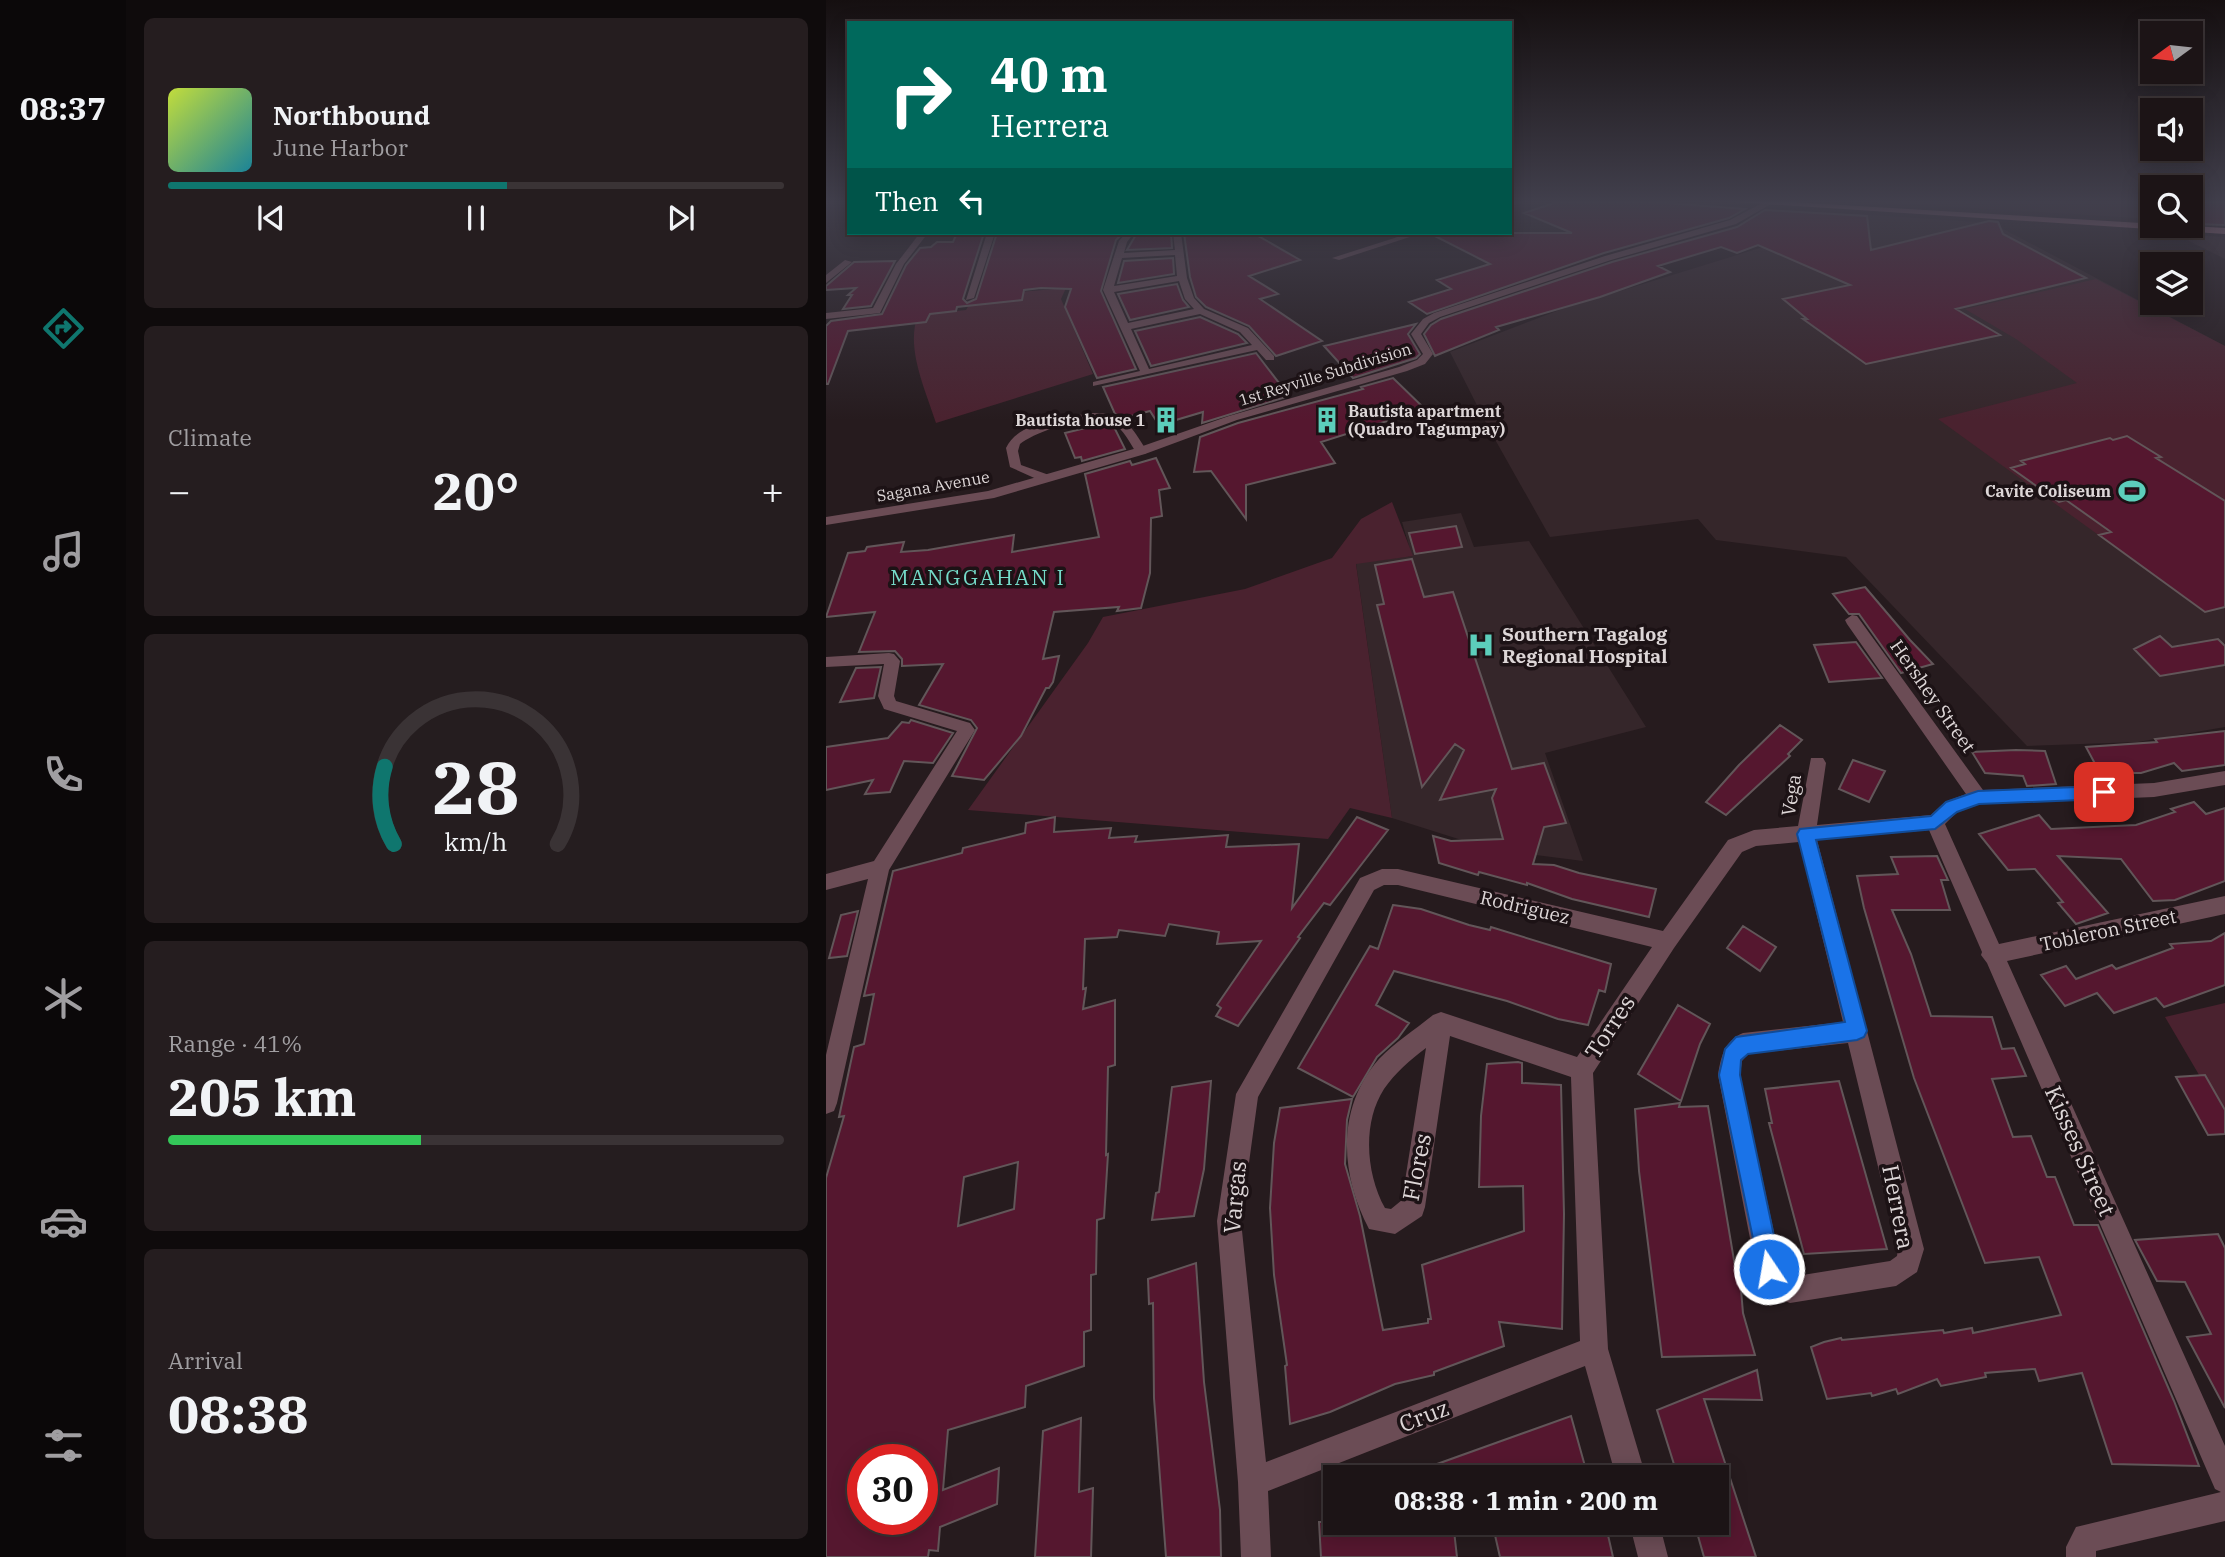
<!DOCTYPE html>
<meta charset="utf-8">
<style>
:root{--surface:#1c1416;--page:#251d1f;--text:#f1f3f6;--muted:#a09ea1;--line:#3a3335;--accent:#0f766e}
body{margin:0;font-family:"IBM Plex Serif",serif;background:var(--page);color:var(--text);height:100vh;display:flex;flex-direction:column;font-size:26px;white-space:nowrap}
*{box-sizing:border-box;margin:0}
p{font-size:23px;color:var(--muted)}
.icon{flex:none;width:38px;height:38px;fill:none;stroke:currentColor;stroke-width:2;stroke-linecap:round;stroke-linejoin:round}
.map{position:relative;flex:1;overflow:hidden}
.panel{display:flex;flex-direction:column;gap:18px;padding:18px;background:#0f0b0c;width:700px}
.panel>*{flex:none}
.guide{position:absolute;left:21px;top:21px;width:665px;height:214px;border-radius:0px;box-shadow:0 4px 18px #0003,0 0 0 2px var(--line);background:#00695c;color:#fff;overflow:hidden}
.needle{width:46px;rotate:255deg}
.tools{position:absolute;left:1314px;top:21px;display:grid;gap:14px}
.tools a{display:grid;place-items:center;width:63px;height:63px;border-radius:0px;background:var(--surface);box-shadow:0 4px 18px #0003,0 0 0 2px var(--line);font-size:35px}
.speed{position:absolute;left:21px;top:1444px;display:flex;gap:14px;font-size:35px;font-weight:700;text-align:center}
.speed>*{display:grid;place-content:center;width:91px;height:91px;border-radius:50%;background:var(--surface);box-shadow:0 4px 18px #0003,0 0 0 2px var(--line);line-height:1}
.speed .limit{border:10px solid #d22;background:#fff;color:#111}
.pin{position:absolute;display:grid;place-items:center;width:60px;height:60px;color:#fff;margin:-30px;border-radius:14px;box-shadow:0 4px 10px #0006}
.me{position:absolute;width:77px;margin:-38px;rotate:348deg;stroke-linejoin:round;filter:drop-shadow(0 0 5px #0008)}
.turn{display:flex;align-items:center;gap:24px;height:147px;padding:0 28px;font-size:32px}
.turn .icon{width:91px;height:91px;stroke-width:2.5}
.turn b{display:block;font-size:49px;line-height:60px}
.then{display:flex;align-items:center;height:66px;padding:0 28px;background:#0003;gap:14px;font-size:26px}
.big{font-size:52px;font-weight:700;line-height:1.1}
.panel .widget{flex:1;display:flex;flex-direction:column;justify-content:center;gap:10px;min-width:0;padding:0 24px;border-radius:10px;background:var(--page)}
.panel .dial{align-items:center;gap:0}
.dial svg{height:182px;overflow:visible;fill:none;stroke:var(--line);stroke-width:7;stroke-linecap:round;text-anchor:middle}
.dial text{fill:var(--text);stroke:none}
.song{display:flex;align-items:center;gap:21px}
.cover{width:84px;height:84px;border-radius:10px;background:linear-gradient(135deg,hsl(70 70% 55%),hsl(190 70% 35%))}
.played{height:7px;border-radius:4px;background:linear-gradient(90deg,var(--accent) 55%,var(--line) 55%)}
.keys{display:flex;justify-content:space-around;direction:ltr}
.heat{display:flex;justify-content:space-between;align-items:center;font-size:38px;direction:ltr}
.charge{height:10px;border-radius:5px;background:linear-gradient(90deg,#34c759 41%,var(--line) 0)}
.trip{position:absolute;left:497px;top:1465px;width:406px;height:70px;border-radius:0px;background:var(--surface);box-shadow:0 4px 18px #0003,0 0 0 2px var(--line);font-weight:700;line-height:70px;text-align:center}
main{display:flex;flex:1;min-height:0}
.dock{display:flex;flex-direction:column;width:126px;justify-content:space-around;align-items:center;background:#0b0809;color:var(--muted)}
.dock .icon{width:49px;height:49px}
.dock .selected{color:var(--accent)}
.dock b{font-size:32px;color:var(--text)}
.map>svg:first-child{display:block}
.built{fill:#35262a}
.green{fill:#4a222f}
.building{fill:#55172f;stroke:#625659;stroke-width:2;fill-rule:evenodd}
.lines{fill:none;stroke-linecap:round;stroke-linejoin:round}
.minor{fill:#6b4c55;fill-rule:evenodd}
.tertiary{fill:#6b4c55;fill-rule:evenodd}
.trunk{fill:#c68296;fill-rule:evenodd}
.route{fill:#1a73e8;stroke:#114b97;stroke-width:2}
.labels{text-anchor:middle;stroke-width:7;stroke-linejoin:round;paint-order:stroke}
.far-street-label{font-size:16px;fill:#ddd6d7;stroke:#1c1215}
.far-poi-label{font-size:16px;font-weight:bold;fill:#ddd6d7;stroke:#1c1215;text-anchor:end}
.poi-label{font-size:19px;font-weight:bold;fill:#ddd6d7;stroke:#1c1215;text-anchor:start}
.street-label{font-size:19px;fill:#ddd6d7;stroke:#1c1215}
.neighbourhood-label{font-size:21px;letter-spacing:2px;fill:#75dbc9;stroke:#1c1215}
.near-street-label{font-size:23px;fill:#ddd6d7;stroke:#1c1215}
</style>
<main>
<nav class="dock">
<b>08:37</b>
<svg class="icon selected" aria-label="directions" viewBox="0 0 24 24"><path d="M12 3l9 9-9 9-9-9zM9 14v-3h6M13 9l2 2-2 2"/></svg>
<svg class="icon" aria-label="music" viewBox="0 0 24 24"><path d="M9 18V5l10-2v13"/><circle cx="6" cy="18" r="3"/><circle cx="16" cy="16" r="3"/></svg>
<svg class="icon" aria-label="phone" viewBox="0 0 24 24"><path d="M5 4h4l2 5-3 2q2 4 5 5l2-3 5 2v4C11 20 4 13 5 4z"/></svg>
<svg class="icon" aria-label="climate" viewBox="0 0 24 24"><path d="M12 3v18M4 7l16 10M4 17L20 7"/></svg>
<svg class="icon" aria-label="car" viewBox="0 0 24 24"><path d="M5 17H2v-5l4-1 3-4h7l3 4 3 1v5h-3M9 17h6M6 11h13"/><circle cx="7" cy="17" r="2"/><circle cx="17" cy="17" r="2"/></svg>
<svg class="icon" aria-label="filters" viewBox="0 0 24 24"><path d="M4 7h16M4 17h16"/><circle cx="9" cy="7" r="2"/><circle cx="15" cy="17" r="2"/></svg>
</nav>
<section class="panel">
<div class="widget">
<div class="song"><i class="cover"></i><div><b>Northbound</b><p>June Harbor</p></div></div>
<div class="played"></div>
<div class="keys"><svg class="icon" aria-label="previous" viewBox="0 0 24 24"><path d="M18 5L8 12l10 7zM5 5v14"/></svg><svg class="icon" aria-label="pause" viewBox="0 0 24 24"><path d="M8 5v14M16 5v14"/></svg><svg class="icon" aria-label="next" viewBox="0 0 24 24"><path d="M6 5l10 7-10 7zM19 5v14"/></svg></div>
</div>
<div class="widget"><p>Climate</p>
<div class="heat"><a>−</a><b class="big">20°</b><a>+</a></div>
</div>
<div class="widget dial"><svg viewBox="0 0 100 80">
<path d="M14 69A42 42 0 1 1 86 69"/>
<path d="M14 69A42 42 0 0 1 10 35" stroke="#0f766e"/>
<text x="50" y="56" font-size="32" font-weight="700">28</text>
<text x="50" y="72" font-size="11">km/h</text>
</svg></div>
<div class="widget"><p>Range · 41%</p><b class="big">205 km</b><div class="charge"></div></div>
<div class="widget"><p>Arrival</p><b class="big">08:38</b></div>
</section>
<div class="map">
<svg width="1399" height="1557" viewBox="0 0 1399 1557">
<rect width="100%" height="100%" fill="#261b1e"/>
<path class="built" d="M1046,202H1326V219L1165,209Z
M1031,214L1166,223L1399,346V727L1312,742L1201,746L1020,557L890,540L872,519L724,537L662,427L624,352L736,309L1015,223Z
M1349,234L1399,237V259Z
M635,513L648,547L703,541L820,727L719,753L757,861L664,849L566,818L530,563L586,556L576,522Z"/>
<path class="green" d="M1270,279L1399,346V607L1379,612L1112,419L1251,383L1190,339L1139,309Z
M240,288L235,299L267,374L110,423C100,391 79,348 92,315L140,310L143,305L193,292Z
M566,502L587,556L530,564L566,818L524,808L502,839L142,810L262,643L277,617L419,589L506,558L535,519Z
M1399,1003V1119L1339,1017Z"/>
<path class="building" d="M731,202H827L919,209L903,218L778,253L601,314L583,302L625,289L611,280L664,264L603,233H746L698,213Z
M1365,202H1399V225L1370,224L1365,218Z
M939,210L1041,216L1045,250L1163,221L1172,222L1177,234L1260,278L1130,309L1174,335L1040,364L977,319H981L957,299L1024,285L932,245L911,253L895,247L832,266L844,272L774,297L670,327L673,330L611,355L609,356L598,334L605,325L615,319L786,262L911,227Z
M131,233H158L137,299L141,303L150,299L171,233H235L234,235L297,233L290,240L275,291L310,369L271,378L239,307L245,289L215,288L198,290L196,300L131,307L130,311L104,314L100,322L22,331L2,384H0V326L5,321L56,314L80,265L94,248L105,247L111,242H127Z
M311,233H345L346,248L301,250Z
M358,233H427L474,260L423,276L452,294L434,299L496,341L450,356L423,326L380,307L370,297L364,277Z
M347,258L348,274L292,283L298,261Z
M69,261L45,306L17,309L26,295H22L30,288L0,290V286L28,262Z
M351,284L357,300L363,307L304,320L292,294Z
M374,317L412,334L421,343L325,366L309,331Z
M590,324L582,334L594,354L590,358L527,378L498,346Z
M430,353L463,396L376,423L377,412L333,425L324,411L298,418L289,414L277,387Z
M567,378L599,409L495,442L509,463L420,485V519L385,471L368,472L374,437L412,423L537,389L535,387Z
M280,423L288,427L299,449L256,461L255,457L249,458L239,433Z
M1301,436L1335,457L1330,458L1399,501V607L1379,612L1273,535L1285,532L1240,500L1233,502L1185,468L1199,464L1195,461L1284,438L1287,440Z
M330,458L344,488L333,490L336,516L325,518L324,573L315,608L291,611L293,607L228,612L217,659L233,656L227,682L223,688H220L195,736L158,780L126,776L151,728L145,720L93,705L117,664L76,666V659L69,651L33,652L49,612L0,617L22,553L39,551L41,547L78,542L75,552L102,550L188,535L186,552L273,537L259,474L304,461L306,465Z
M630,526L636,547L589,554L583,533Z
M586,559L598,597L627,592L686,769L718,763L740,823L718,827L707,864L728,865L753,873L830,889L823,917L746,899L701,883V885L653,872L652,875L613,863L607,836L625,841L677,839L666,798L670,789L614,800L638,750L629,744L596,787L551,605L558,604L549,565Z
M1039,587L1084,640L1107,664L1075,673L1033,614H1023L1007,594Z
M1334,636L1346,647L1392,639L1399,646V665L1334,676L1308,649Z
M1030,642L1056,678L1003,682L988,645Z
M55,667L48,698L14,702L30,668Z
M85,720L127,733L107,763L78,761L64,792L39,794L47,780L0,790V747L62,738L76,722L83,723Z
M954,725L976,740L962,754L964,756L900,815L880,802L913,765Z
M1399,731V765L1356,771L1348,763L1315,773H1274L1260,747L1331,742L1329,739Z
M1190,750L1219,751L1230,784L1201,786L1197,776L1159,773L1146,752Z
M1027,760L1059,771L1043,802L1013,789Z
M1368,802L1380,814L1399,808V881L1349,900L1327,901L1295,859L1232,856L1282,913L1250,924L1232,903L1237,902L1209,869L1182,870L1153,834L1213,815L1225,829L1310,825L1349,812L1345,809Z
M229,817L228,832L285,828L283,838L311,836L309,842L402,835L400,847L473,844L466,908L531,817L562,830L504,905L498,903L472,937L474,938L412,1026L390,1016L395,1008L391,1005L435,941L391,944L393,932L343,924L339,936L293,930L291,937L259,939L257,989L260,988L257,1009L289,1000V1065L282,1067L280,1155L282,1154L278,1218L271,1220L270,1274L265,1275V1330L258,1332V1366L200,1386L199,1407L122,1430L117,1490L173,1468L171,1504L114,1527L112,1551L103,1550L102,1557H0V1178L18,1116L13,1117L28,1047L38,1044L48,994L38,996L67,871L136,853L137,848L199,833L200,823ZM192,1162L188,1209L132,1226L138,1177ZM37,1460H96V1519H37Z
M1111,856L1122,880H1115L1124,910H1066L1085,954L1105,1016L1166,1017L1176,1049L1188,1048L1200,1076L1166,1079L1187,1137L1205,1136L1221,1177H1229L1248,1225H1272L1348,1401L1373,1466L1286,1464L1256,1373L1213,1381L1209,1369L1159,1373L1160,1377L1115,1386L1111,1379L1072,1394L1070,1389L1046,1396L1045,1393L1001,1399L985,1347L998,1342L1015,1338L1016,1340L1117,1330L1118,1333L1146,1328L1147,1333L1235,1315L1213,1257L1159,1263L1088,1078L1038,908L1031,876L1072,874L1065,857Z
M567,905L595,909L643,925L664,930L665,927L785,964L779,992L773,990L762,1025L732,1019L681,1001L568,971L550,1005L583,1023L572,1038L551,1057L527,1097L472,1068L544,946L552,949Z
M32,911L21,956L3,958L15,915Z
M917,926L950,947L934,971L901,948Z
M1399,933V985L1338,1007L1330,998L1288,1013L1271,993L1239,1006L1215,975L1240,966L1250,979L1286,965L1290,969L1347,948L1344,944L1385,941Z
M852,1005L884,1024L874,1044L855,1101L812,1074Z
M692,1062L696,1063V1083L735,1085L738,1214L736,1329L673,1322L678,1346L608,1372V1375L569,1384L504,1412L464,1424L459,1366L461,1365L448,1275L444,1208L448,1143L454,1108L526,1099L521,1120L519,1164L534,1216L557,1330L602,1323V1319H605L596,1265L698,1231L697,1186L653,1187L655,1116L661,1064Z
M1379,1075L1399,1110V1134L1382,1135L1350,1077Z
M385,1081L378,1169L368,1216L326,1220L330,1193L333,1192L346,1087Z
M1013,1081L1061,1249L978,1254L943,1123H946L939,1089Z
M854,1103L853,1107L882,1106L911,1278H914L917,1313L929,1355L836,1357L813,1171L809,1109Z
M1392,1234L1399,1248V1408L1361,1337L1385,1334L1359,1282L1331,1281L1309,1240Z
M370,1263L378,1382L394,1510L395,1557H340L328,1398L327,1303L323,1304L322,1279Z
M931,1370L936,1400L878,1399L930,1557H878L868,1522H891V1477H852L831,1410Z
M745,1416L762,1477H587L586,1473Z
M255,1418L253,1492L267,1488L265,1557H209L217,1431Z
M493,1522H627L631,1557H495Z
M666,1522H779L787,1557H674Z"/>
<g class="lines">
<path class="minor" d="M684,202H696L684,207Z
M94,233H102L78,264L54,313L0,319V313L47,308L70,264Z
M161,233H169L148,298L140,300Z
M300,233H308L301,242L298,253L349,250L347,233H355L361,278L368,298L378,309L422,328L448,356V360H440L431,350L267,386V382L314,371L277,290L293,241ZM349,255L351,276L288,286L296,258ZM353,281L359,299L368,309L302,323L288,292ZM374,314L414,332L426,345L323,369L305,329Z
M584,233H596L513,260L506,258Z
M19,260L26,262L0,283V275Z
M266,413C299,413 305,426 321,451L319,454H311C304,443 298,430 287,423C269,411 210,431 194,444L192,451L195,465L223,475V481H215L184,467L180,448C192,421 240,417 266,413Z
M1026,615L1031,616L1157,790L1328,783L1399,771V785L1328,797L1153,804L1131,812L1119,824L1173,944L1399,896V914L1181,961L1399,1446V1521L1270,1551V1557H1240V1547L1250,1527L1395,1492L1389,1489L1161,963L1155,955L1156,952L1103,830L991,840L1098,1249L1091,1272L1070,1286L964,1303L944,1295L930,1269L892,1075C895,1057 898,1041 917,1033L1017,1022L973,842L930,846L916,852L848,948L767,1073L782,1349L820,1477H790L759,1366L442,1491L445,1557H415L412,1482L391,1221L410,1094L534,878L556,869H572L837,931L902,840L928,830L972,826L985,758H997L1000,763L991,825L1105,815L1119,802L1140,794L1021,624L1019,620ZM558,885H572L826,947L751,1057L615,1012L607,1015C590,1029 569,1042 553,1059C510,1108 514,1174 543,1229L569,1234L596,1216L599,1207L624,1036L745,1077L754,1341L440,1462L415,1221L432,1097L548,890ZM1022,1043L1072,1249L1071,1256L1064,1261L964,1277L955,1265L914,1075L916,1061L922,1054ZM600,1048L576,1200L565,1209L559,1208C540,1174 536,1123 558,1089C569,1073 584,1060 600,1048Z
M63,653L68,654L74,661L68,696L70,701L144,723L149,730L63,870L11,1103L8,1111L0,1114V1055L42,879L0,890V874L48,861L131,731L58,709L52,696L58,664L0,667V657Z
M803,1522H833L842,1557H812Z"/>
<path class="tertiary" d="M938,202L945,204L910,224L785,260L614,317L603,323L595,334L607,354L599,364L581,371L411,420L319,454L168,498L0,525V517L162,491L311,448L403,416L573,367L591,360L597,354L585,334L597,319L608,313L779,256L904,220Z"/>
<path class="trunk" d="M910,202H965L1399,228V234Z"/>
</g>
<linearGradient id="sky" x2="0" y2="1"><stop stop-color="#150f10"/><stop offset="0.48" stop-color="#413f4c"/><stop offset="1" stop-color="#413f4c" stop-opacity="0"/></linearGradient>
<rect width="1399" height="420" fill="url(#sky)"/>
<path class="route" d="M1278,786L1286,792L1278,799L1153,804L1131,812L1109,829L990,840L1041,1031L1038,1037L1031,1040L922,1054L915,1060L914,1075L955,1269L951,1277L943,1281L935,1277L893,1075L899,1049L910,1037L1019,1022L971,834L974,829L1105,816L1120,802L1152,791Z"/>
<defs>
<g id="building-bare" transform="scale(2.1)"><path d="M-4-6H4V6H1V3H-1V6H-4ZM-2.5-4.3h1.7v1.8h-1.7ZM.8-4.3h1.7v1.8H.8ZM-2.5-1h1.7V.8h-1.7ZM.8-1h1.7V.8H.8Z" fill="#5ccebb" stroke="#1c1215" stroke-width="2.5" paint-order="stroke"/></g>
<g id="stadium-bare" transform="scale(2.1)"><path d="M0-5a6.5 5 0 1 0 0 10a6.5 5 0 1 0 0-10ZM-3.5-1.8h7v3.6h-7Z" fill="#5ccebb" stroke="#1c1215" stroke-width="2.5" paint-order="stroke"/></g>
<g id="hospital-bare" transform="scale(2.1)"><path d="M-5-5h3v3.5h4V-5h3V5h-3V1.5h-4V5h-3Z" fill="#5ccebb" stroke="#1c1215" stroke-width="2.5" paint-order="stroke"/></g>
</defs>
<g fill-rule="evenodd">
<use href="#building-bare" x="340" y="420"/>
<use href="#building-bare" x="501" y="420"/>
<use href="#stadium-bare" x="1306" y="491"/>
<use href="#hospital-bare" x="655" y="645"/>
</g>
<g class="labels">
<g class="far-street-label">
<text transform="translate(499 374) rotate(-17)" y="6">1st Reyville Subdivision</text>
<text transform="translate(107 486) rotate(-10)" y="6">Sagana Avenue</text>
</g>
<g class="far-poi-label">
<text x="522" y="417" text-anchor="start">Bautista apartment<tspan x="522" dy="18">(Quadro Tagumpay)</tspan></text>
<text x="319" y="426">Bautista house 1</text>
<text x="1285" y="497">Cavite Coliseum</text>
</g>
<g class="poi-label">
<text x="676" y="641">Southern Tagalog<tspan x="676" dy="22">Regional Hospital</tspan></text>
</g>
<g class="street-label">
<text transform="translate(1107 696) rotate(55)" y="7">Hershey Street</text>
<text transform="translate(965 795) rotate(-81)" y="7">Vega</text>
<text transform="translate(699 907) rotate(13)" y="7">Rodriguez</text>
<text transform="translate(1282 930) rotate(-12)" y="7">Tobleron Street</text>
</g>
<g class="neighbourhood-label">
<text x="152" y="585">MANGGAHAN I</text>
</g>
<g class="near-street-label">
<text transform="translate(784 1027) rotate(-57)" y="8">Torres</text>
<text transform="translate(1254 1151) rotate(66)" y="8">Kisses Street</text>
<text transform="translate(591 1167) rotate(-79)" y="8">Flores</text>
<text transform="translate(409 1197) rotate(-85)" y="8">Vargas</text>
<text transform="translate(1072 1207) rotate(79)" y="8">Herrera</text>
<text transform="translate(598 1416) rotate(-21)" y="8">Cruz</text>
</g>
</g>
</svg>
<div class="tools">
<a><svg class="needle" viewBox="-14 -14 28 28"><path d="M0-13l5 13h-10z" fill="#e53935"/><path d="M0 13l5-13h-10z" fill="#a09ea1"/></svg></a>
<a><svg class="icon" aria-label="sound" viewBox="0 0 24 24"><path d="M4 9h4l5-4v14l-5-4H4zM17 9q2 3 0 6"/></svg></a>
<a><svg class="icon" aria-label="search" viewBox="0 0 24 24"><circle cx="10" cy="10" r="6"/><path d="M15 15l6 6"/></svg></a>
<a><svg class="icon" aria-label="layers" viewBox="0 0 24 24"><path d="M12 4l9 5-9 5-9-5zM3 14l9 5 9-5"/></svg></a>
</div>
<div class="speed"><div class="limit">30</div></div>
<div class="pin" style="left:1278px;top:792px;background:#d93025"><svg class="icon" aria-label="arrive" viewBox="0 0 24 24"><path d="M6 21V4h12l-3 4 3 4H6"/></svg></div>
<svg class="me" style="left:943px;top:1269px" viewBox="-20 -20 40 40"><circle r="17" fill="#1a73e8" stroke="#fff" stroke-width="3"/><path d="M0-11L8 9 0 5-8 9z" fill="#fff"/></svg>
<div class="trip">08:38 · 1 min · 200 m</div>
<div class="guide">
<div class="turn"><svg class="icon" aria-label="right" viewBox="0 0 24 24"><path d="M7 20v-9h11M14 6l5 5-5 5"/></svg><div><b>40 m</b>Herrera</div></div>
<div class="then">Then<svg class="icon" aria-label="left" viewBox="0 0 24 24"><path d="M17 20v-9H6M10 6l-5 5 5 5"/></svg></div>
</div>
</div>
</main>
